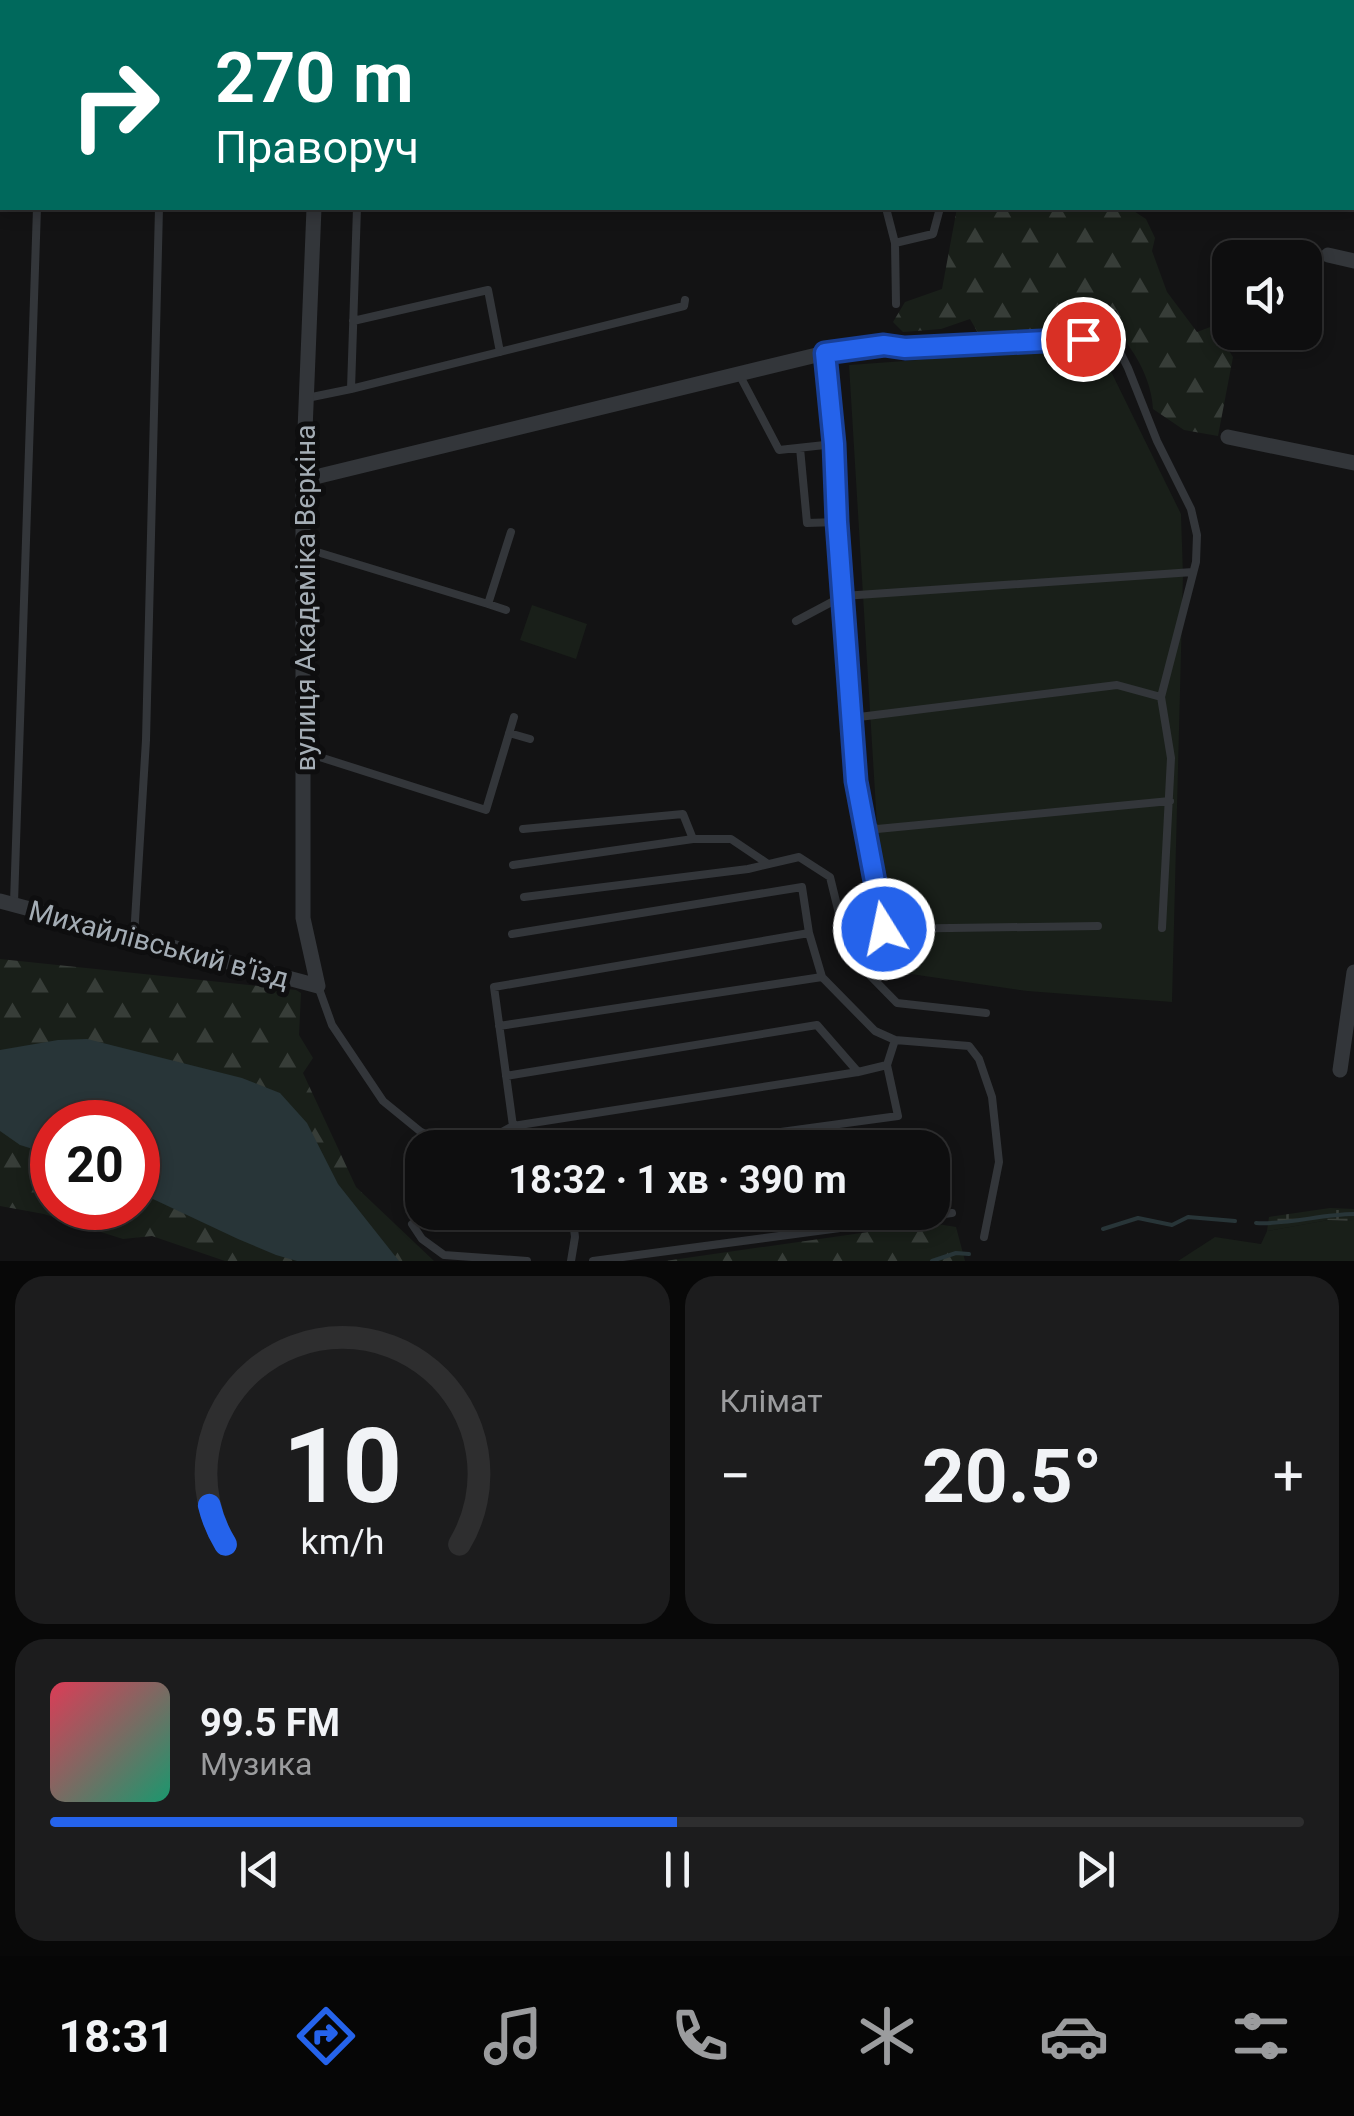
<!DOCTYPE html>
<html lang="uk">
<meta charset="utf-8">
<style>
:root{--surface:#0e0e0f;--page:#1c1c1d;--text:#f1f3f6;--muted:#9b9c9e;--line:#2e2e2f;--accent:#2563eb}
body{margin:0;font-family:Roboto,sans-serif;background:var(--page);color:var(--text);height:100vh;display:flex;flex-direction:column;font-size:38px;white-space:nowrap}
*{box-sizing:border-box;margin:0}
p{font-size:32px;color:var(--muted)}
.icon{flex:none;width:55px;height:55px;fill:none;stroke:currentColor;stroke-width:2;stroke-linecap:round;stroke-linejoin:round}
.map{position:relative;height:1261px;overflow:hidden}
.details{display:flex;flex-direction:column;gap:15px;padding:15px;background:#080808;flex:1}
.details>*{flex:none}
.guide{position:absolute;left:0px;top:0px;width:1355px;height:210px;box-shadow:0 5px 15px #0003,0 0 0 2px var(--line);background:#00695c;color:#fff;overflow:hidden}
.tools{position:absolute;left:1212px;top:240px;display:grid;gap:20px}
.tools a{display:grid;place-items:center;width:110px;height:110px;border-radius:20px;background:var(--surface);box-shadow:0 5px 15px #0003,0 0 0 2px var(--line);font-size:50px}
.speed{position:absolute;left:30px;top:1100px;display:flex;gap:20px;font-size:50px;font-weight:700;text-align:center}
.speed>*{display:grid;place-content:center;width:130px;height:130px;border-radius:50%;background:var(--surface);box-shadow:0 5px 15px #0003,0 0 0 2px var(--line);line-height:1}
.speed .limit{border:15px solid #d22;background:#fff;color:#111}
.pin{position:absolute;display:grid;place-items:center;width:85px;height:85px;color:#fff;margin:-42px;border:5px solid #fff;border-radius:50%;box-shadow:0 2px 10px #0007}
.me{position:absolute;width:110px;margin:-55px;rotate:350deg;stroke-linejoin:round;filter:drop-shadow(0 0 8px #0008)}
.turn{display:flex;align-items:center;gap:35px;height:210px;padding:0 50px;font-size:45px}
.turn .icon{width:130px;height:130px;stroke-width:2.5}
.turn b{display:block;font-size:70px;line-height:85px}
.big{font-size:75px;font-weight:700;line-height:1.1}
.details .widget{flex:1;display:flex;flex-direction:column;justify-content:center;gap:15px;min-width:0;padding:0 35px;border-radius:30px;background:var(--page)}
.details .dial{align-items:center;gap:0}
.dial svg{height:260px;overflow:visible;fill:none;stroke:var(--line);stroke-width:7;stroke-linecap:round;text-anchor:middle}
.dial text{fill:var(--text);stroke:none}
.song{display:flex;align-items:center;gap:30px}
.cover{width:120px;height:120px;border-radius:15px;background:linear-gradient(135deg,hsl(350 70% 55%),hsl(160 70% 35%))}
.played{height:10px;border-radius:5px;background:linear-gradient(90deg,var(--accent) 50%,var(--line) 50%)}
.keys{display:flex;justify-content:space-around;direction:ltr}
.heat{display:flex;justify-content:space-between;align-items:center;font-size:55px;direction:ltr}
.details .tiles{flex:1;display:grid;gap:15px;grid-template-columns:1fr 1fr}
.widget:last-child{grid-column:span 2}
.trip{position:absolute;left:405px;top:1130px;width:545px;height:100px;border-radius:30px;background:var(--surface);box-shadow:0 5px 15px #0003,0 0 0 2px var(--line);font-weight:700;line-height:100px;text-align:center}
.dock{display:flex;height:160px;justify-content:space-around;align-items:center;background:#060606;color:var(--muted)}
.dock .icon{width:70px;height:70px}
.dock .active{color:var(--accent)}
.dock b{font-size:45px;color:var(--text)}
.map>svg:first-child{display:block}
.green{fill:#191f19}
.forest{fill:url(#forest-firs);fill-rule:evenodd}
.wetland{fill:url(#wetland-marsh)}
.water{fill:#283538}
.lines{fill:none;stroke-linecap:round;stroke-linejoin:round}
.stream{stroke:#283538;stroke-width:4}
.lane{stroke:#33363a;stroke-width:8}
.street{stroke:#33363a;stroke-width:15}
.route-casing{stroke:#184099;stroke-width:25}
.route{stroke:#2563eb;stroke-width:18}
.labels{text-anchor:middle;stroke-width:10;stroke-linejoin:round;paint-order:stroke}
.street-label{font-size:28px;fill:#a4adb5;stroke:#0e0e0f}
</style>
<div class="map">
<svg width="1354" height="1261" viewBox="0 0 1354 1261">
<defs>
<pattern id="forest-firs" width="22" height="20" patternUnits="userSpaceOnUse" patternTransform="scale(2.5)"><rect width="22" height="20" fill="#191f19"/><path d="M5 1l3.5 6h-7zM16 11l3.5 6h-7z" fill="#373d38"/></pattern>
<pattern id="wetland-marsh" width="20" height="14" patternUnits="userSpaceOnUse" patternTransform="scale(2.5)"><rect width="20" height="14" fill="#191f19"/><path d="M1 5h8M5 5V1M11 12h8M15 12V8" fill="none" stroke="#373d38"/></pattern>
</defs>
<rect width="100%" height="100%" fill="#131314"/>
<path class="green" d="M1099,347L1181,514L1183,575L1172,1002L1027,991L904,973L880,932L881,892L849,365Z
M532,605L587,624L576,659L520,640Z
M1328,1220L1354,1221V1261H1178L1215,1237L1261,1244L1267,1231Z"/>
<path class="forest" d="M957,208H1129L1146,219L1155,238L1152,251L1167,292L1197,332L1213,326L1233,357L1218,436L1184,430L1153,409C1152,383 1138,356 1121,336L1122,325L1116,310L1068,314L1061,323L1062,340L987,344L986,337L978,333L970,319L941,329L903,332L893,322L905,302L942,289Z
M0,959L296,990L301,993L299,1035L313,1058L303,1073L356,1187L434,1261H225L152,1236L123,1239L44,1214L0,1206ZM52,1122H138V1208H52Z
M931,1223L956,1227L965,1261H665Z"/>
<path class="wetland" d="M1330,1208L1354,1209V1221L1328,1220L1267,1231L1269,1217Z"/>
<path class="water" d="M87,1039L242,1078L280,1093L307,1123L338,1184L399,1261H297L276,1255L238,1239L138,1192V1122H52V1155L20,1145L0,1131V1050L58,1040Z"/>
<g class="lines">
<path class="stream" d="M1256,1223C1289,1225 1321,1214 1354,1214
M1103,1229L1138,1218L1172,1225L1188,1217L1235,1221
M932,1261L956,1253L969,1254"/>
<path class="lane" d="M791,0L792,2
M834,0V2
M964,0L965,2
M40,2V0
M165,2V0
M357,208L351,389L684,306L685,300
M886,208L895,243L896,304
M895,243L933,234L940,208
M353,321L488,290L500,352
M905,348L1104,338L1121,354L1128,368L1157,441L1191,509L1197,535L1196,562L1161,697L1171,758L1162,928
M825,353L834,444L837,522L856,781L868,823L877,829L1170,801
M739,374L779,450L834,444
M307,398L351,389
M800,448L807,523L837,522
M304,548L488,604L511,532
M488,604L506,610
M796,621L843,596L1193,572
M851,718L1117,685L1161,697
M509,733L530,739
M304,752L486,810L514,717
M864,822L883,929L1098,926
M693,839H731L768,864
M513,865L693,839L683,814L523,829
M524,897L748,869L799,857L830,877L849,954L897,1003L986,1013
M14,903L37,208
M512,934L802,887L809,933L822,977L875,1031L895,1040L969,1046L979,1059L992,1097L999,1162L984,1237
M134,937L146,740L159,208
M318,986L332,1025L383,1101L421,1132L457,1148
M499,1026L822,977
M506,1076L817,1025L858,1072
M473,1148L513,1126L858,1072L887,1065
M516,1148L494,987L809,933
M663,1148L898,1116L887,1065L895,1040
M932,1167L940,1168L946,1152
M412,1224L422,1239L444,1255L527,1261
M571,1261L575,1237L572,1212
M593,1261L952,1213"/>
<path class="street" d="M323,2V0
M1274,2L1276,0
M1328,255L1354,261
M1228,437L1354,463
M303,480L825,353L884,345L905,348
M0,901L318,986L303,918V480L314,208
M1340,1070L1354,972"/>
</g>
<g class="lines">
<g class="route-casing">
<path id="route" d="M884,929L856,781L837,522L834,444L825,353L884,345L905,348L1083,339"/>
</g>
<use href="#route" class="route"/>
</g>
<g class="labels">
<g class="street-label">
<text transform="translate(305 598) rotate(-90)" y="10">вулиця Академіка Вєркіна</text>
<text transform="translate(159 944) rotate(15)" y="10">Михайлівський в'їзд</text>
</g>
</g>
</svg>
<div class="tools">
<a><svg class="icon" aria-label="sound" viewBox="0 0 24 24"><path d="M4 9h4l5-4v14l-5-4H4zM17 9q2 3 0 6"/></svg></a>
</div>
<div class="speed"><div class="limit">20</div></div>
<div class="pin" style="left:1083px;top:339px;background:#d93025"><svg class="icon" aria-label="arrive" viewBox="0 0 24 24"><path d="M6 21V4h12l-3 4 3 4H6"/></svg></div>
<svg class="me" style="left:884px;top:929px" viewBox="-20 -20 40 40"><circle r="17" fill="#2563eb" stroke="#fff" stroke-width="3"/><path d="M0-11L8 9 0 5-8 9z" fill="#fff"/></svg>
<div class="trip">18:32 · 1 хв · 390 m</div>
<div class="guide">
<div class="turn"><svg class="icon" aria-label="right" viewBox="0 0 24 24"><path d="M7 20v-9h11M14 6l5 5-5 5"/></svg><div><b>270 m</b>Праворуч</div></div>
</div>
</div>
<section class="details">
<div class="tiles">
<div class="widget dial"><svg viewBox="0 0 100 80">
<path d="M14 69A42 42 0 1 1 86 69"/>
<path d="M14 69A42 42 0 0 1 9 57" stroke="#2563eb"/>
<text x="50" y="56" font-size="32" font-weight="700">10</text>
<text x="50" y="72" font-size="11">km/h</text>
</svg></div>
<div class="widget"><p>Клімат</p>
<div class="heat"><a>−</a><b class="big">20.5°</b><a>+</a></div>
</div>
<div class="widget">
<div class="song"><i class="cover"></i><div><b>99.5 FM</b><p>Музика</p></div></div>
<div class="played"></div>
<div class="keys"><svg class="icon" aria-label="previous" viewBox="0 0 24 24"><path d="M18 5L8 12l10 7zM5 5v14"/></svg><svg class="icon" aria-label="pause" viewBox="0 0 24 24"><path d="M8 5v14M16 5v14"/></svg><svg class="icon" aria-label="next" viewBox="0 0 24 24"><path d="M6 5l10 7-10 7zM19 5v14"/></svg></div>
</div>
</div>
</section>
<nav class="dock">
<b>18:31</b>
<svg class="icon active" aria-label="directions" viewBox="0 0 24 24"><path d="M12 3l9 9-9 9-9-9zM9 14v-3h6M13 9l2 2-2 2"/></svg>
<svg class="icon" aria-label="music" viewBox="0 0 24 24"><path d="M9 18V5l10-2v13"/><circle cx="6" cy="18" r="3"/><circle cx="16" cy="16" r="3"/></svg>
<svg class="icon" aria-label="phone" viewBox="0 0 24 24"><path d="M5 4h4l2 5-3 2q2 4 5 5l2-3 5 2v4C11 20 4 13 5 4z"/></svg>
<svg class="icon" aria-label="climate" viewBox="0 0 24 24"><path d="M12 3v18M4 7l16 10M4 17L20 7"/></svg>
<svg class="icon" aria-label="car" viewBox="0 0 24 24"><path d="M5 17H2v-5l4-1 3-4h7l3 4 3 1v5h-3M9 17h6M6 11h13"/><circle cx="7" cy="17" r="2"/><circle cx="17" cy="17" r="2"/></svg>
<svg class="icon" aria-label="filters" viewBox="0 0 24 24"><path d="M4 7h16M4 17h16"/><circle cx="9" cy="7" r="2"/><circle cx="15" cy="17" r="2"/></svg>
</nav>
